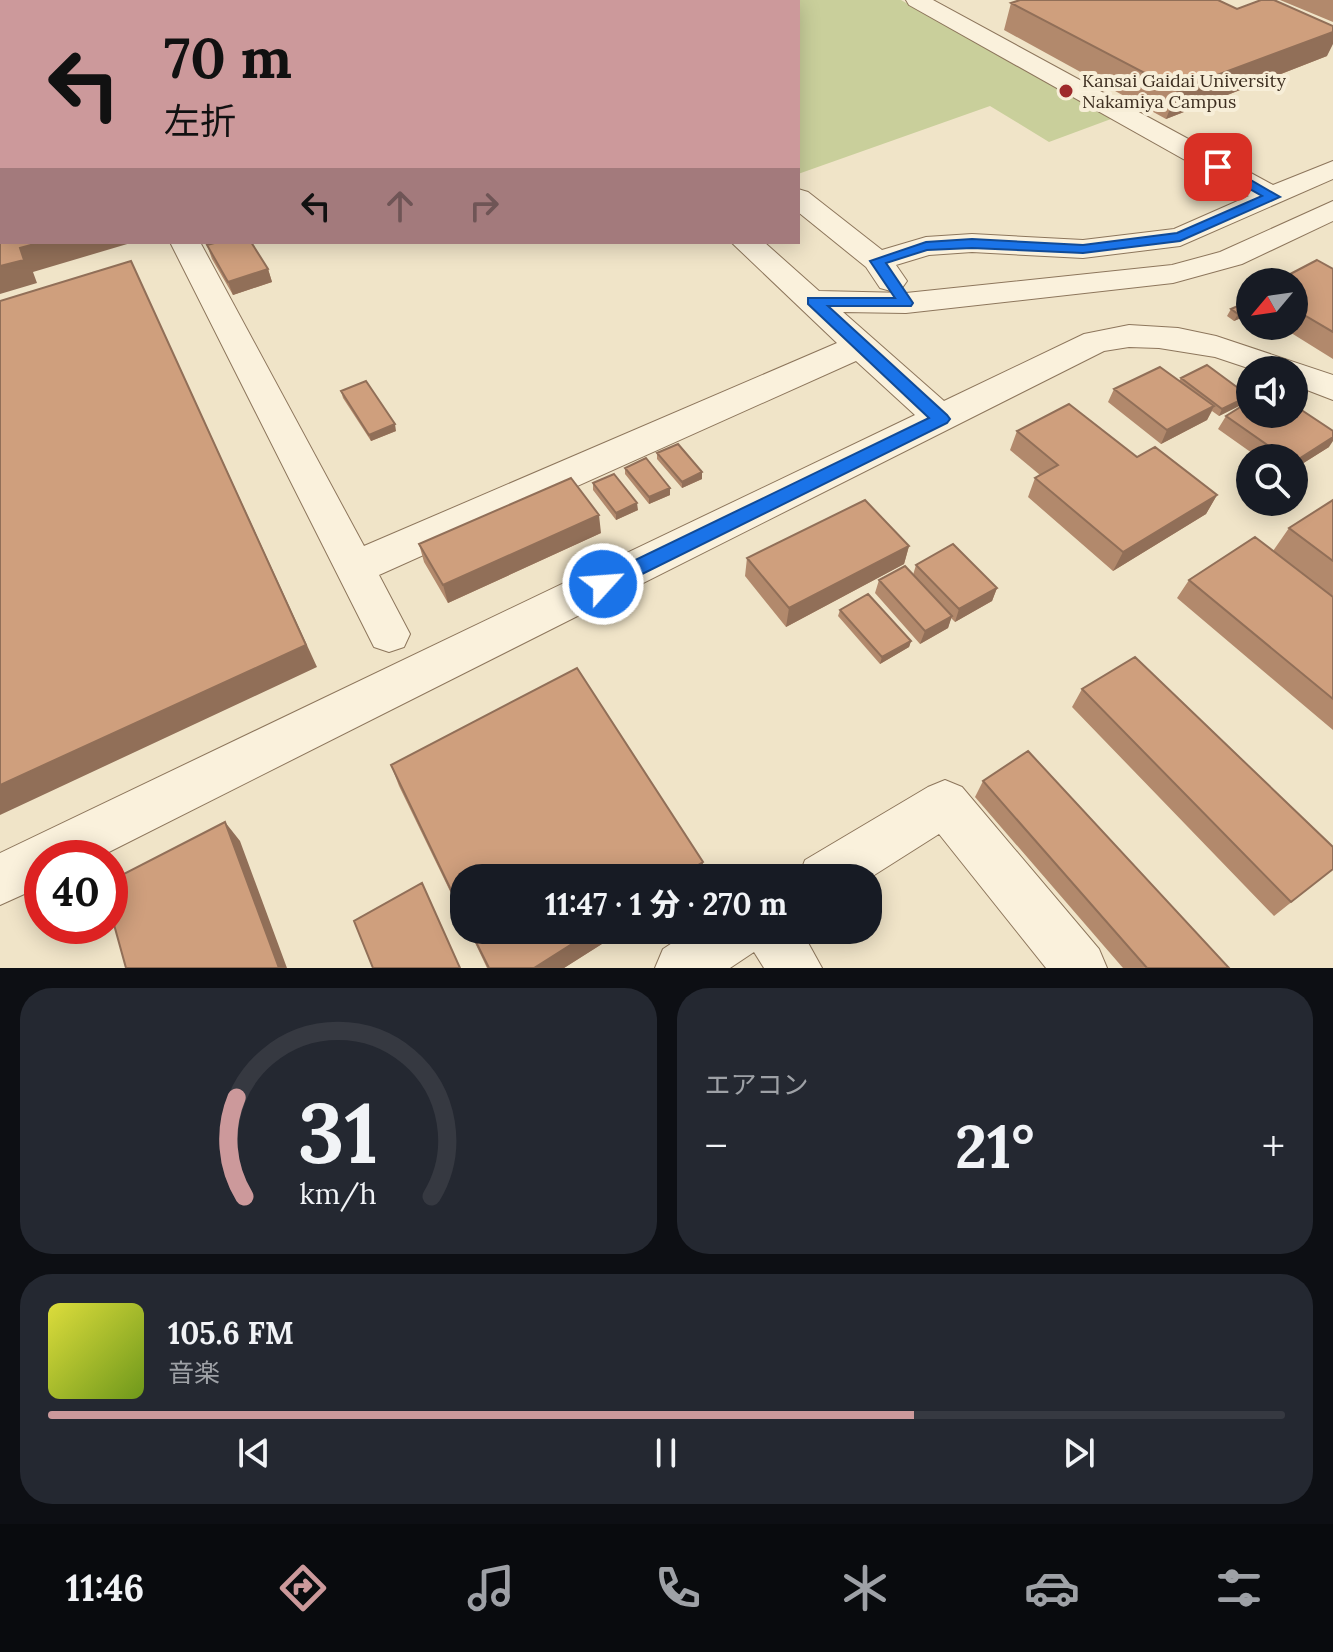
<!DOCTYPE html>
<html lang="ja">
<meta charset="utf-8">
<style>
:root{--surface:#171b24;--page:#242831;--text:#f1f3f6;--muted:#9ea1a6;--line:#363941;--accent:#cc999b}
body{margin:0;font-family:Lora,"Noto Sans JP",serif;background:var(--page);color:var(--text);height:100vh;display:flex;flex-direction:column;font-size:30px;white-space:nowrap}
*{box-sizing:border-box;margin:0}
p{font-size:26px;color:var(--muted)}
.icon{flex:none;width:44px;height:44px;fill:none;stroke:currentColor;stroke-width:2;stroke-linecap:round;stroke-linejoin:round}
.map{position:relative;height:968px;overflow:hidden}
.sheet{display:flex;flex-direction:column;gap:20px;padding:20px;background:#0d0f14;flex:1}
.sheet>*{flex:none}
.hud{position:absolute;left:0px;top:0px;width:800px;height:244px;box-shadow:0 4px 20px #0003;background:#cc999b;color:#111;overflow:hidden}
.needle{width:52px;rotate:241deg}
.buttons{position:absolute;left:1236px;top:268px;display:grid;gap:16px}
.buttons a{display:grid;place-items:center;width:72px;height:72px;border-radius:50%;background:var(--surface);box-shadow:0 4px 20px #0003;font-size:40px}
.speed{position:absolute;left:24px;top:840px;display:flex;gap:16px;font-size:40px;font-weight:700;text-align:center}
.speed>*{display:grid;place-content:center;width:104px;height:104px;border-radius:50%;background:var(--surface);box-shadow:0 4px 20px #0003;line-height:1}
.speed .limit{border:12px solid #d22;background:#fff;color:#111}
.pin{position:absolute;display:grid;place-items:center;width:68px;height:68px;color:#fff;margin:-34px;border-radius:16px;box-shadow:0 4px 12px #0006}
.me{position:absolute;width:88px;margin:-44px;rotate:64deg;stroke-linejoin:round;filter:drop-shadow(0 0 6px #0008)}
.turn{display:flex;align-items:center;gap:28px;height:168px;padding:0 32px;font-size:36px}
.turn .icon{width:104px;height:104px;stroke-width:2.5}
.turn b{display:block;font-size:56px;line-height:68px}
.lanes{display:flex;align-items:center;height:76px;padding:0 32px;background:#0003;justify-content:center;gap:40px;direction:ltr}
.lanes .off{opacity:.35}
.big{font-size:60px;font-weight:800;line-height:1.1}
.sheet .card{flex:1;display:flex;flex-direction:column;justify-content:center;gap:12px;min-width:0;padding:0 28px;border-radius:32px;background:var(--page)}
.sheet .dial{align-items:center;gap:0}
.dial svg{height:208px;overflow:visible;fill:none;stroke:var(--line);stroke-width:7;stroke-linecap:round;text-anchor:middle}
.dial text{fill:var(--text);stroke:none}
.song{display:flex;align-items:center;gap:24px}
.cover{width:96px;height:96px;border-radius:12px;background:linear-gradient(135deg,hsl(60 70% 55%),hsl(80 70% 35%))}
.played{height:8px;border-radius:4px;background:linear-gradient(90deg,var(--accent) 70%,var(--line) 70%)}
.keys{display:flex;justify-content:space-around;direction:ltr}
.heat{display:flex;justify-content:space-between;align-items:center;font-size:44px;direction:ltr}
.sheet .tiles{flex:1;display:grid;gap:20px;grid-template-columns:1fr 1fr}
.card:last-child{grid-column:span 2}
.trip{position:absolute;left:450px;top:864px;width:432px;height:80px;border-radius:32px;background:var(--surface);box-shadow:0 4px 20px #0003;font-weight:800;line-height:80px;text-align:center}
.tab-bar{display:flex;height:128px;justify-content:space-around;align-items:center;background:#090b0e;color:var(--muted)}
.tab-bar .icon{width:56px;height:56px}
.tab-bar .selected{color:var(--accent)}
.tab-bar b{font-size:36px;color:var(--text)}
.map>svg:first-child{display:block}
.green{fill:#c9cf9b}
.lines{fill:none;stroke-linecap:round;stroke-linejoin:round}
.minor-casing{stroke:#8d765c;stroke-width:2}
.minor{fill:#faf1dc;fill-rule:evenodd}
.wall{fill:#b2896c}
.shaded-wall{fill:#916f58}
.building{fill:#cf9f7d;stroke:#916f58;stroke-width:2}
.route{fill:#1a73e8;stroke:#114b97;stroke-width:2}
.poi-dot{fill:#9e2a2b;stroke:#f7eed8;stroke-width:3}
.labels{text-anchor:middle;stroke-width:8;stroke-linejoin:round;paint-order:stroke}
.far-poi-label{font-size:18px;fill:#3d2e20;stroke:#f7eed8;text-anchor:start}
</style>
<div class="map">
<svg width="1333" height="968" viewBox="0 0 1333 968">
<rect width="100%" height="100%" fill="#f0e4c8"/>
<path class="green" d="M563,0H901L1111,119L1049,142L990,106L798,174V2Z"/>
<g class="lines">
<g class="minor-casing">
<path id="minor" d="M123,0H146L147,2H124Z
M266,0H289L290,2H267Z
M358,0H387L357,2Z
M539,0H563L564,2H540Z
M906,0H933L1273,185L1333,161V179L1180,246L1083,258L972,252L929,255L896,265L907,281L902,288L891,291L880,288L866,267L798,212V189L808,192L882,250L926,237L972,234L1083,240L1174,229L1249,196L909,5Z
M1333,201V221L1242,264L1173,283L906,313L843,312L944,401L1084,334L1129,325L1178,328L1216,336L1333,375V400L1294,385V370H1254L1215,357L1159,348L1129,347L1104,351L97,858H42V886L0,905V853L915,415L856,361L379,575L410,634L404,647L389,652L374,647L170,242H200L364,546L837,343L731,242H764L819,291L906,293L1172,265L1220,252Z
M945,780L962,787L1099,949L1107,968H1046L939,834L868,879L798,878L805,860L928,787Z
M692,930H801L822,968H764L754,952L730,968H655L663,949Z"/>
</g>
<use href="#minor" class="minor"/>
</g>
<path class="wall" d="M1280,0H1333V22Z
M1011,3L1327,56L1166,119L1004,30Z
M207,245L268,269L272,282L233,295L212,259Z
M1333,269V359L1280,326H1294V282Z
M1250,302V314L1234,321L1227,316L1231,309Z
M1181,378L1249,396L1245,403L1219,416L1212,411L1207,420L1161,444L1108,402L1114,389L1179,381Z
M341,391L396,431L371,441L343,398Z
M1226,416L1329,447L1294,469V458H1259L1218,429Z
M1017,431L1137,457L1217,495L1206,514L1113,571L1028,497L1035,478L1040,475L1010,450Z
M657,453L702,472V479L682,488L657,459Z
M625,468L670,488V495L649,504L625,474Z
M593,483L638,510L616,520L593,490Z
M1333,500V730L1177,598L1189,580L1273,551L1289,528Z
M601,533L448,603L424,562L419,544Z
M909,546L904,564L786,627L745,576L747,558Z
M916,565L997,588L992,601L955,622L951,618L948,628L920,644L875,593L879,580L913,575Z
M840,610L911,641L909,647L880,664L838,616Z
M1082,689L1333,869L1274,916L1072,707Z
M391,765L464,878V920L399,786Z
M983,781L1229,968H1123L975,797Z
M469,930H624L564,968H487Z"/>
<path class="shaded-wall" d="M1333,32V44L1327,56L1166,119L1177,90Z
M0,56H2V80L0,81Z
M2,108V129H0V109Z
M42,242H134L33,272L37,283L0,294V266L20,248Z
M131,261L317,667L0,815V785Z
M268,269L272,282L233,295L228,282Z
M1250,309V314L1234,321L1238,314Z
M1249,396L1245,403L1219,416L1222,409Z
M1214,406L1207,420L1161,444L1167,430Z
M395,424L396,431L371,441L369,435Z
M1333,437V441L1329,447L1294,469V462Z
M702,472V479L682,488V482Z
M670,488V495L649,504V497Z
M1217,495L1206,514L1113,571L1123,552Z
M637,503L638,510L616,520V513Z
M599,515L601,533L448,603L443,585Z
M909,546L904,564L786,627L789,608Z
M997,588L992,601L955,622L959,609Z
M952,616L948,628L920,644L925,631Z
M911,641L909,647L880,664L882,657Z
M225,822L240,841L287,968H279Z
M703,862L702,878H677Z
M594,930H624L564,968H534Z"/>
<path class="building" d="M0,0H65L66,2H2V56H0Z
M1020,0H1218L1237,9L1261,0H1274L1333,26V32L1177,90L1011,3Z
M2,84V108L0,109V85Z
M0,127H2V242H42L20,248L24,260L0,266Z
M218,242H251L268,269L228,282L207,245Z
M1317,260L1333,269V332L1294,309V282H1275Z
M131,261L306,645L0,785V301Z
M1249,301L1250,309L1238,314L1231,309Z
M1207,365L1249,396L1222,409L1181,378Z
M1160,367L1214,406L1167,430L1114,389Z
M366,381L395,424L369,435L341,391Z
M1250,401V414H1294V405L1333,431V437L1294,462V458H1286L1226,416Z
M1069,404L1137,457L1155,447L1217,495L1123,552L1035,478L1058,465L1017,431Z
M678,444L702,472L682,482L657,453Z
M646,458L670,488L649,497L625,468Z
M614,474L637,503L616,513L593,483Z
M571,478L599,515L443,585L419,544Z
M865,500L909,546L789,608L747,558Z
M1333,500V561L1289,528Z
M1255,537L1333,597V699L1189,580Z
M953,544L997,588L959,609L916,565Z
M905,566L952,616L925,631L879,580Z
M868,594L911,641L882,657L840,610Z
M1135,657L1333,847V869L1291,902L1082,689Z
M577,668L703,862L677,878H464V917L391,765Z
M1028,751L1229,968H1147L983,781Z
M225,822L279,968H126L110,910V881Z
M422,883L460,968H373L354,921Z
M470,930H594L534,968H489Z"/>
<path class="route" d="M1214,164H1223L1280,197L1180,241L1083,253L972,248L927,250L886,263L913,303L911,306H828L947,415L950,419L947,423L610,590H596L593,584L596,579L929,418L808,304V298H895L870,261L926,242L972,239L1083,245L1177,233L1262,196L1214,169Z"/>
<circle class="poi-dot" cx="1066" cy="91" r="8"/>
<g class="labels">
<g class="far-poi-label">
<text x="1082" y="87">Kansai Gaidai University<tspan x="1082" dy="21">Nakamiya Campus</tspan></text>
</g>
</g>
</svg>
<div class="buttons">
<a><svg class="needle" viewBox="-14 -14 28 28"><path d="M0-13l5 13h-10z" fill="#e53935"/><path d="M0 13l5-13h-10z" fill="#9ea1a6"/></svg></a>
<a><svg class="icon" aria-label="sound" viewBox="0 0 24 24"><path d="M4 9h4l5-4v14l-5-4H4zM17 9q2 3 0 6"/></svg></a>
<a><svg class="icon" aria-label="search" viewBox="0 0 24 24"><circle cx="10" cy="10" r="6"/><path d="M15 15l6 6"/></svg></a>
</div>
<div class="speed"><div class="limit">40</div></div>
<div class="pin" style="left:1218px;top:167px;background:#d93025"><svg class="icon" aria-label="arrive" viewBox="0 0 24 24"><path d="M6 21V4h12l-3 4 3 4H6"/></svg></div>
<svg class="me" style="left:603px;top:584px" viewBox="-20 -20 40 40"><circle r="17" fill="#1a73e8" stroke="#fff" stroke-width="3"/><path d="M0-11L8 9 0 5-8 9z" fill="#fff"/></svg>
<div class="trip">11:47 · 1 分 · 270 m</div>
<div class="hud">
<div class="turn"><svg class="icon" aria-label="left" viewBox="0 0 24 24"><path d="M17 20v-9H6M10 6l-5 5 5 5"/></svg><div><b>70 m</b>左折</div></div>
<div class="lanes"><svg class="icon" aria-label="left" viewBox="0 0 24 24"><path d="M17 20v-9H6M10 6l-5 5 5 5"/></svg><svg class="icon off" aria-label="ahead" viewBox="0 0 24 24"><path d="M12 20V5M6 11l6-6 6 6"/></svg><svg class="icon off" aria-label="right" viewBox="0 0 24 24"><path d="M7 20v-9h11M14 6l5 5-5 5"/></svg></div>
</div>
</div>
<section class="sheet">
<div class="tiles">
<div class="card dial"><svg viewBox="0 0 100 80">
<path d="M14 69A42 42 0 1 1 86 69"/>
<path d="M14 69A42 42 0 0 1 11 31" stroke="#cc999b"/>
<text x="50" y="56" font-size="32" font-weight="700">31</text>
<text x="50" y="72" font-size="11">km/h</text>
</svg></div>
<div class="card"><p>エアコン</p>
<div class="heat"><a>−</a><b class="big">21°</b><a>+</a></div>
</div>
<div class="card">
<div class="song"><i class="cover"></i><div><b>105.6 FM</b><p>音楽</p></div></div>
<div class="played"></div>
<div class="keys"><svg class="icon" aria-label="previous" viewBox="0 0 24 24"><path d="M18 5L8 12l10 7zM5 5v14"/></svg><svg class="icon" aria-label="pause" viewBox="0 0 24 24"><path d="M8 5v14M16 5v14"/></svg><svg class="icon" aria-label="next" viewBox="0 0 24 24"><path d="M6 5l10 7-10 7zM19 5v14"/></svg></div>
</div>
</div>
</section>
<nav class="tab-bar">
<b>11:46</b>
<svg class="icon selected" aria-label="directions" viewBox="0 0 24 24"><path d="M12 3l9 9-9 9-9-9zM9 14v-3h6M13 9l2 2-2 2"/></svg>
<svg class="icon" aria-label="music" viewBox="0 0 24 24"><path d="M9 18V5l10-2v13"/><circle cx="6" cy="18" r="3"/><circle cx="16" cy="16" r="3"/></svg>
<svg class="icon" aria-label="phone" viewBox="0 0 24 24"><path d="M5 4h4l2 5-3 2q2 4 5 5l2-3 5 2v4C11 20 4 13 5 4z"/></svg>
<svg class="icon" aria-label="climate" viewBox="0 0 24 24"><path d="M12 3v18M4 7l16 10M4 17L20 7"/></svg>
<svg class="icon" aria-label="car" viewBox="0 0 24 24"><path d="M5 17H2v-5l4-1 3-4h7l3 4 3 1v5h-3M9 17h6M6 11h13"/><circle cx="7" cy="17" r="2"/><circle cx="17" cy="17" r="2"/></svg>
<svg class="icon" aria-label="filters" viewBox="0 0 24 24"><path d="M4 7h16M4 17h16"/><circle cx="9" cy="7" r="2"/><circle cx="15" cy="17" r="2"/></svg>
</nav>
